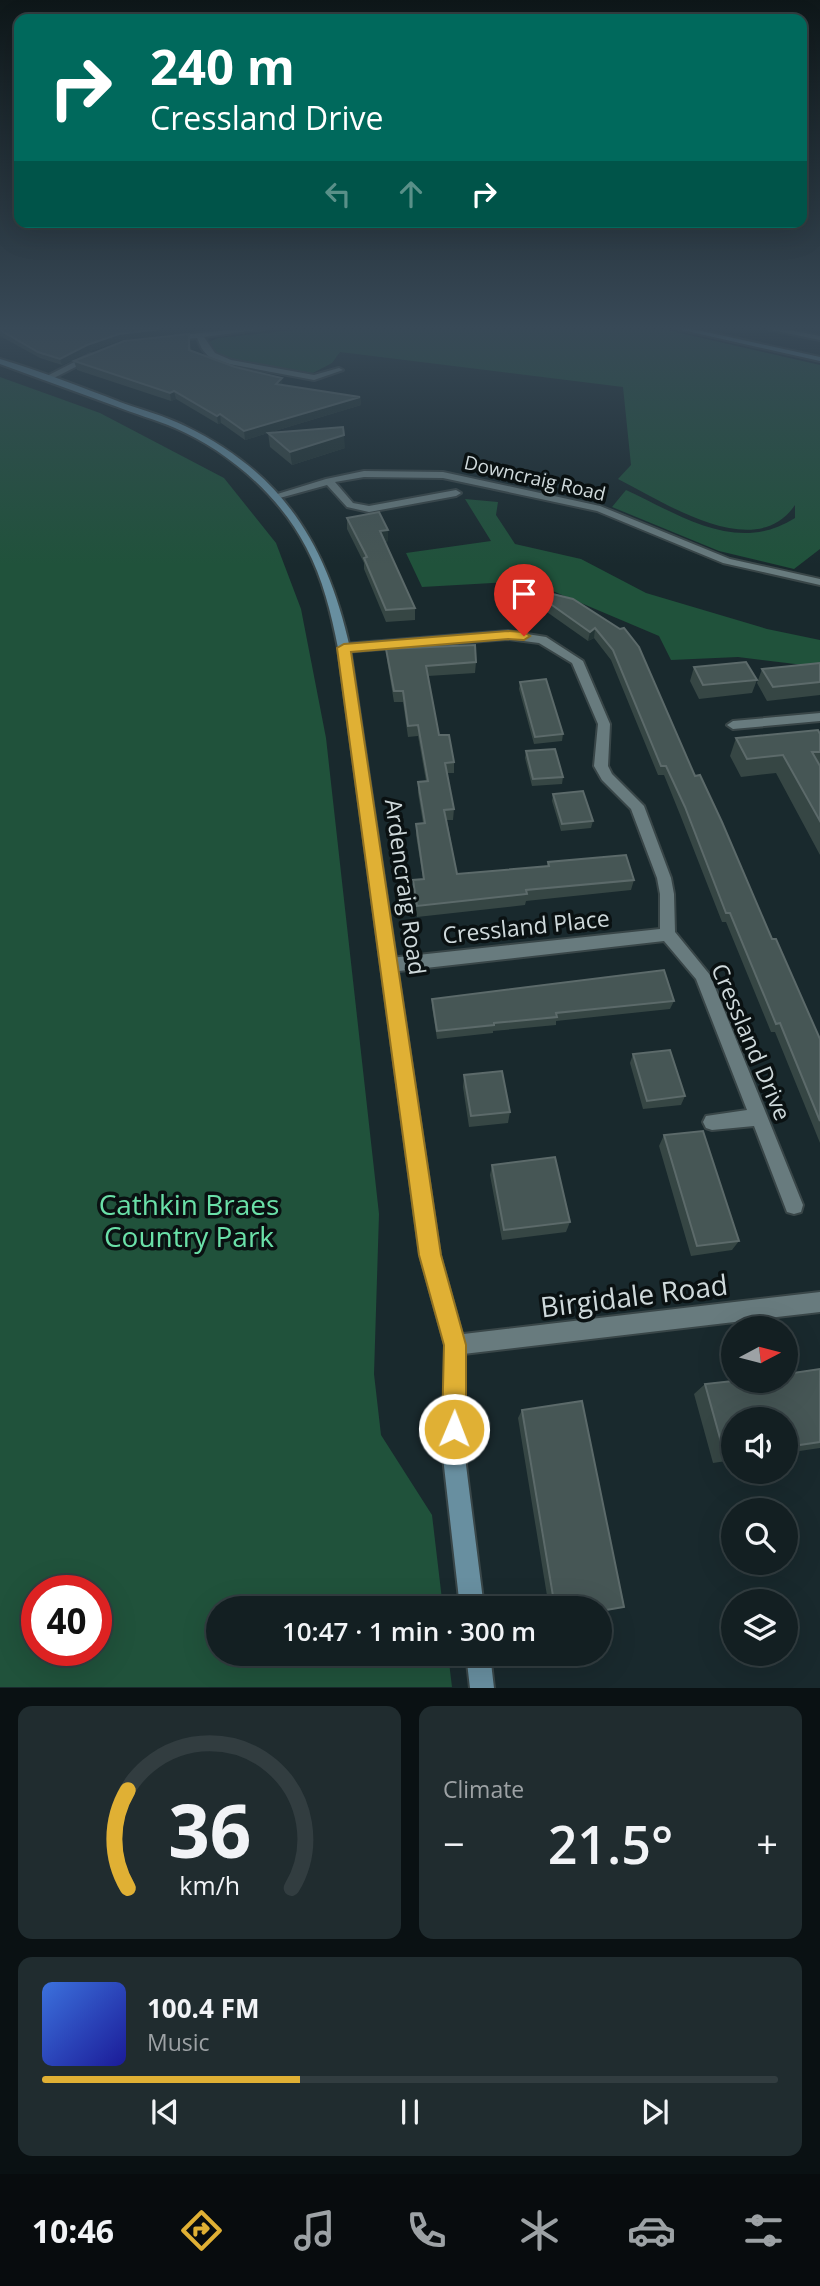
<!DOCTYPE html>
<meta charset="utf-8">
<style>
:root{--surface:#131f22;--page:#202c2f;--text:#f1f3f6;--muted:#9da2a5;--line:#323d40;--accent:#e0b034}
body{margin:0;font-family:"Open Sans",sans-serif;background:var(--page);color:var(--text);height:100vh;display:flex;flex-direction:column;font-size:26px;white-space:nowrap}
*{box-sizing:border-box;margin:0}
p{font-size:23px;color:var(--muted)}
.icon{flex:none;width:38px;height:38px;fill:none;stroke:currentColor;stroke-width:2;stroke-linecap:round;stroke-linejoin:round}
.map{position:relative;height:1688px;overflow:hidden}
.side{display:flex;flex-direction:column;gap:18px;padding:18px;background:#0a1113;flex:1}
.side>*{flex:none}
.hud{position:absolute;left:14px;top:14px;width:793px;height:214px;border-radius:14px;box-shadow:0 7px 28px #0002,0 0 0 2px var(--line);background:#00695c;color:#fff;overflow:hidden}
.needle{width:46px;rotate:83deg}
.controls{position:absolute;left:721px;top:1316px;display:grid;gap:14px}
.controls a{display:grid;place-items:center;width:77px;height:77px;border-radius:50%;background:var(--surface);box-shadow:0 7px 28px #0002,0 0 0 2px var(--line);font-size:35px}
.speed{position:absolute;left:21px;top:1575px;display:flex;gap:14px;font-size:35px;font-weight:700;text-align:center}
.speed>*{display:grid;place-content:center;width:91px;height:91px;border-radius:50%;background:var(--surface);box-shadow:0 7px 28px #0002,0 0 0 2px var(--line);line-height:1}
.speed .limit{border:10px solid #d22;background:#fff;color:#111}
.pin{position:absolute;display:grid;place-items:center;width:60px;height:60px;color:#fff;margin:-72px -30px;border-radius:50% 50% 50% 0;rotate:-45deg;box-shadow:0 0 7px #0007}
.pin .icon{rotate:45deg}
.me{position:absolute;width:77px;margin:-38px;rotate:1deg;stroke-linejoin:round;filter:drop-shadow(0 0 5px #0008)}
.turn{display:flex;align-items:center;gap:24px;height:147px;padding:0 21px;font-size:32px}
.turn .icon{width:91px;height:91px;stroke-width:2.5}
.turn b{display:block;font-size:49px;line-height:60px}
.lanes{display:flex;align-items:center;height:66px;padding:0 21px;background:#0003;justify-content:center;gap:35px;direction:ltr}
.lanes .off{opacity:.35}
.big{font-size:52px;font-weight:600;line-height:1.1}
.side .tile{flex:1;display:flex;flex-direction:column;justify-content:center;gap:10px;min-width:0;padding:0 24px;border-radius:14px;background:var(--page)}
.side .dial{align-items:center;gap:0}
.dial svg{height:182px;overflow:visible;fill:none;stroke:var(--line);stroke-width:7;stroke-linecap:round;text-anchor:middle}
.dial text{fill:var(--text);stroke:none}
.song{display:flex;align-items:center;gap:21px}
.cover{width:84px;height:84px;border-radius:10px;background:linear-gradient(135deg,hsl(220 70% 55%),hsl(240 70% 35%))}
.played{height:7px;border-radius:4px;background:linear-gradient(90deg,var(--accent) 35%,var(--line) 35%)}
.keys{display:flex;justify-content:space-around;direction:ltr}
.heat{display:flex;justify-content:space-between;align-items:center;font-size:38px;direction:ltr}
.side .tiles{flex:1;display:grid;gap:18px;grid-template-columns:1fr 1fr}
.tile:last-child{grid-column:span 2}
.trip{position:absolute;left:206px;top:1596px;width:406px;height:70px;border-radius:35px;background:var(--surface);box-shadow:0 7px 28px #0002,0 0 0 2px var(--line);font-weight:600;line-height:70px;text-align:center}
.menu{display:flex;height:112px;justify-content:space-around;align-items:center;background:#080c0e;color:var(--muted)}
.menu .icon{width:49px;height:49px}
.menu .active{color:var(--accent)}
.menu b{font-size:32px;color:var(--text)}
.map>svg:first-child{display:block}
.green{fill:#20523b;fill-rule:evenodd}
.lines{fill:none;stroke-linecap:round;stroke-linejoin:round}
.street-casing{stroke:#394648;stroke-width:4}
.secondary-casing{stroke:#394648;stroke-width:4}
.street{fill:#687b7e;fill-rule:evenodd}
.secondary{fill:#688fa0;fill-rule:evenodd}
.wall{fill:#364644}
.shaded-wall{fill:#233434}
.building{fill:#465655;stroke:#5c6a6a;stroke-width:2}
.route{fill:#e0b034;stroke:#927222;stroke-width:2}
.labels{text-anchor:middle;stroke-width:7;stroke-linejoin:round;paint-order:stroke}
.far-street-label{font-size:19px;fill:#cfd9db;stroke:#0a1112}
.street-label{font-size:23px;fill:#cfd9db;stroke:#0a1112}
.near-park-label{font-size:28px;fill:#6ae0a8;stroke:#0a1112}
.near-street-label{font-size:28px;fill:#cfd9db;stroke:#0a1112}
</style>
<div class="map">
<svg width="820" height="1688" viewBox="0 0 820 1688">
<rect width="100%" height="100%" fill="#19292d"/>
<path class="green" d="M303,329H663L820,365V549L794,569L719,551L612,507L626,490C680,515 737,555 795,518V505C755,564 664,502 618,479L631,465L623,387L340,352L332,363L313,373L231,359L215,352L209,342L218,338Z
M0,377L100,413L224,478L276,543L301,609L326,738L379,1214L374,1374L381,1435L432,1515L443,1608H219V1654H448L452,1687H0ZM37,1591H96V1650H37Z
M465,499L498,502L496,515L515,544L581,559L646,593L767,629L820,640V667L738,657L671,660L659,636L529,581L422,587L406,553L491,541Z"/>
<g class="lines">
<g class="street-casing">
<path id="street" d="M237,329H264L204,337L215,353L231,360L314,375L339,368L343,370L314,380L229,364L209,357L202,349L197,338L174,340L170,338L174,336Z
M767,329H784L820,336V340Z
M90,354L97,356L50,380L43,378Z
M364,471L443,472L600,506L730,559L820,579V585L723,563L597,511L443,478L364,477L335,482L353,503L369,506L456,490L461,493L456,496L369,512L347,507L327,485L276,499L271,496L326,479Z
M508,631L546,637L583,661L610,724L608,766L612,774L644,806L671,878L674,894L675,932L710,975L803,1205L801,1212L794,1214L787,1212L754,1126L712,1130L706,1128L703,1122L706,1116L747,1110L696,979L664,941L390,972L385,970L382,965L385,960L390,958L660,929V894L657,878L631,809L602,780L594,766L598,724L572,663L539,643L508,639L344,652L338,648L344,644Z
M820,713V721L733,729L727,725L733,721Z
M820,1292V1312L455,1355L448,1352L445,1345L448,1338L455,1335Z"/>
</g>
<g class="secondary-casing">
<path id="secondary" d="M678,329H693L820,357V361Z
M0,359C41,371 81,387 120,402C142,410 165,416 185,426C283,473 327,545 350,648L440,1255L465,1345V1457L484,1608H460L443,1457L445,1345L420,1255L338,648C331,613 323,579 306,547C279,495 228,451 175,428C155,419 134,414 115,406C77,392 38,378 0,364Z
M466,1654H490L494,1688H470Z"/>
</g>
<use href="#street" class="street"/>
<use href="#secondary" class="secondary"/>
</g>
<path class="wall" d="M0,329H191V332L121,340L88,352L62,365L40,358L0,336Z
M189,334L191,350L283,385L360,397L361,405L245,440L221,423L218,424L176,399L171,401L77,370L74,361Z
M268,433L345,448L292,465L270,447Z
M347,518L388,530V541L385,542L415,608V620L386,622L364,569V563L347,529Z
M528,588L620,629L695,776L772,939L820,1039V1143L775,1032H771L726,922H722L681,817L664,775H658L611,660L594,638L588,641L527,598Z
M386,649L476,662L475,673L428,676L439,735L454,762V773H447L454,809L453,820H447L457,874L547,866L548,862L634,880L631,890L526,901L525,905L417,917L413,890V880L423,879L416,835V824L423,823L418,793V782L426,781L418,736L408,737L403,702H394L387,660Z
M820,663V695L767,701L757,683L762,669Z
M694,667L757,680L752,693L699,699L690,681Z
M520,682L563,734L562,741L534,744L519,689Z
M820,734V855L776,773L741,777L730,756L736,738Z
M526,751L563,777L562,784L532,786L525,758Z
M553,794L593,821L591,828L561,831L552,801Z
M432,999L674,1001L670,1009L556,1021V1025L493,1031V1033L437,1039L432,1007Z
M633,1054L685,1096L681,1105L643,1109L630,1063Z
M464,1075L510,1112L508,1123L469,1127L463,1087Z
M664,1135L739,1241L732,1250L691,1256L659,1146Z
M492,1165L570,1222L566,1232L502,1240L490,1175Z
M820,1369V1448L786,1453V1419H733V1460L713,1463L694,1394L705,1384Z
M522,1410L600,1608H549L518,1418Z"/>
<path class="shaded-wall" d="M161,329H191V332L121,340L88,352L62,365L60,359L87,345L119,334Z
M282,378L283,386L276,384Z
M174,391L176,399L171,401L170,393Z
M360,397L361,405L245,440L244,431Z
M220,414L221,423L218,424L217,416Z
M344,435L345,448L292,465L290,452Z
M388,530V541L380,543V531Z
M595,628L594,638L588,641L590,632Z"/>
<path class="building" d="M0,329H161L119,334L87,345L60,359L38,352L0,330Z
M189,334V350L235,367L282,378L276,384L360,397L244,431L220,414L217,416L174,391L170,393L74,361L124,341Z
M343,427L344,435L290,452L268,433Z
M379,512L388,530L380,531L415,608L386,610L364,558L367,557L347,518Z
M528,588L573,599L620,629L624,628L639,647L695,776L700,775L722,822L772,939H776L820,1039V1121L780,1023L776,1024L730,913H726L685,807L666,766H661L613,650L595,628L590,632Z
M475,645L476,662L426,666L439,735H449L454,762L445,763L454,809L444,810L457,874L549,866L548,862L626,855L634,880L526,890L527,894L417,906L413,880L424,879L416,824L425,823L418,782L428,781L418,725L408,726L403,691H394L386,649Z
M746,662L757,680L703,685L694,667Z
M820,663V682L773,687L762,669Z
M546,679L563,734L535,737L520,682Z
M818,730L820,734V752H812L820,766V821L783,755L747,759L736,738Z
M555,749L563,777L533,779L526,751Z
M583,791L593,821L562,824L553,794Z
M664,970L674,1001L556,1013L557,1017L494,1023V1025L437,1031L432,999Z
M670,1050L685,1096L647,1101L633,1054Z
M502,1071L510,1112L471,1116L464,1075Z
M703,1131L739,1241L697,1246L664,1135Z
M555,1157L570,1222L504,1230L492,1165Z
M820,1369V1442L786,1447V1419H733V1454L725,1456L705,1384L733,1381H786V1374Z
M582,1401L624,1607L600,1611V1608H555L522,1410Z"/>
<linearGradient id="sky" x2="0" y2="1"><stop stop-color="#0e1719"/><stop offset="0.58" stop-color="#384957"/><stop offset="1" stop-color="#384957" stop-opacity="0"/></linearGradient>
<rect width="820" height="565" fill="url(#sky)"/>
<path class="route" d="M508,631L524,632L530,636L524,640L508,639L351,652L441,1255L466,1345V1429L462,1438L454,1441L445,1438L442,1429L444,1345L419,1255L337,648L344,644Z"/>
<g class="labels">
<g class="far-street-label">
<text transform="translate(535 478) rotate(13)" y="7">Downcraig Road</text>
</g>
<g class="street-label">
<text transform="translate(405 887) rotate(82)" y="8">Ardencraig Road</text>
<text transform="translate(526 927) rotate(-6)" y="8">Cressland Place</text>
<text transform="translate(751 1042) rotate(67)" y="8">Cressland Drive</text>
</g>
<g class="near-park-label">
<text x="189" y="1215">Cathkin Braes<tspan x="189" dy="32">Country Park</tspan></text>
</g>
<g class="near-street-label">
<text transform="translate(634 1296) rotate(-7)" y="10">Birgidale Road</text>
</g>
</g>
</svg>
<div class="controls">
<a><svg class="needle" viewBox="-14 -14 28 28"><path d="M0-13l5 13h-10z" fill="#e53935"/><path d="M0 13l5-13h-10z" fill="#9da2a5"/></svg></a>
<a><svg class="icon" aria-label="sound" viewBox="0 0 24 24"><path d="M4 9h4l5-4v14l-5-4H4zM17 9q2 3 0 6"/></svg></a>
<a><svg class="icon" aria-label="search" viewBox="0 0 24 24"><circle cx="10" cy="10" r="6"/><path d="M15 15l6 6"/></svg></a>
<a><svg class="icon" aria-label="layers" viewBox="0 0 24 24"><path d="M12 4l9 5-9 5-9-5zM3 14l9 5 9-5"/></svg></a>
</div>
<div class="speed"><div class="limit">40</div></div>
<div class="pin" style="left:524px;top:636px;background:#d93025"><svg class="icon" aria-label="arrive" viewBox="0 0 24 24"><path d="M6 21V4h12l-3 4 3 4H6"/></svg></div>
<svg class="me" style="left:454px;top:1429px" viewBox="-20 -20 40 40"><circle r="17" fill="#e0b034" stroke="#fff" stroke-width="3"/><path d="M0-11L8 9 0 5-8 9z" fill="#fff"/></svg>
<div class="trip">10:47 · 1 min · 300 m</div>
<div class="hud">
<div class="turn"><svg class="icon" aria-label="right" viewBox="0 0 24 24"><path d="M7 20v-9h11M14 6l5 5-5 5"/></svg><div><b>240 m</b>Cressland Drive</div></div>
<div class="lanes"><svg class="icon off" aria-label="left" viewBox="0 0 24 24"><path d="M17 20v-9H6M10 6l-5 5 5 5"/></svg><svg class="icon off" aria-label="ahead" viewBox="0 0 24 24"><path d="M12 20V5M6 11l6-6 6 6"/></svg><svg class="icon" aria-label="right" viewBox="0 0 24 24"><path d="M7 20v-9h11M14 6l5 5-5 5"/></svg></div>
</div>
</div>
<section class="side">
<div class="tiles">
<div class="tile dial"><svg viewBox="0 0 100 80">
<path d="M14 69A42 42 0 1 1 86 69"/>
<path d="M14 69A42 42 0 0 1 14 26" stroke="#e0b034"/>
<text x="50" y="56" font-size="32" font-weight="700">36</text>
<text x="50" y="72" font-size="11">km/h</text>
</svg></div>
<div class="tile"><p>Climate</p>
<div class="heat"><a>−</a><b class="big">21.5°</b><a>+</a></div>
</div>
<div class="tile">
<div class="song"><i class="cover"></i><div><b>100.4 FM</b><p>Music</p></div></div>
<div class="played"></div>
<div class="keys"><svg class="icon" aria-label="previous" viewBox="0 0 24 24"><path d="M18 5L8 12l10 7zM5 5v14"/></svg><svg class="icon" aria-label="pause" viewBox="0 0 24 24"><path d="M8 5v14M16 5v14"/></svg><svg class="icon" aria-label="next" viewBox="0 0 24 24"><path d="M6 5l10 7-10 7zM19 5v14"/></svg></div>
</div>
</div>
</section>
<nav class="menu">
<b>10:46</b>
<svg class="icon active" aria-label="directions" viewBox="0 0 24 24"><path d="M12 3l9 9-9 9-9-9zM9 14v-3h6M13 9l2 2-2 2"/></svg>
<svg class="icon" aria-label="music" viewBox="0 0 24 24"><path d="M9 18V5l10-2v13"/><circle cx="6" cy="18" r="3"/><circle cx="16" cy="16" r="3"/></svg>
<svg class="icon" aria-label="phone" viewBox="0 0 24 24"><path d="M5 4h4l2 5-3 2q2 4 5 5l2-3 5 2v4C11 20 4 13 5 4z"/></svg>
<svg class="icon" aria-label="climate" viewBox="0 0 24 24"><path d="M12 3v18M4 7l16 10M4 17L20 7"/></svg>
<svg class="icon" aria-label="car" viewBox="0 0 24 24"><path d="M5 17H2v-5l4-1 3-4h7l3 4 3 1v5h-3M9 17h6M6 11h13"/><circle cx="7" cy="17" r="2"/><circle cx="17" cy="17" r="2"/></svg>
<svg class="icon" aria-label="filters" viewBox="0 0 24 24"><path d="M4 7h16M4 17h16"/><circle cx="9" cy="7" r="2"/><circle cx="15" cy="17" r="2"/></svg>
</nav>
